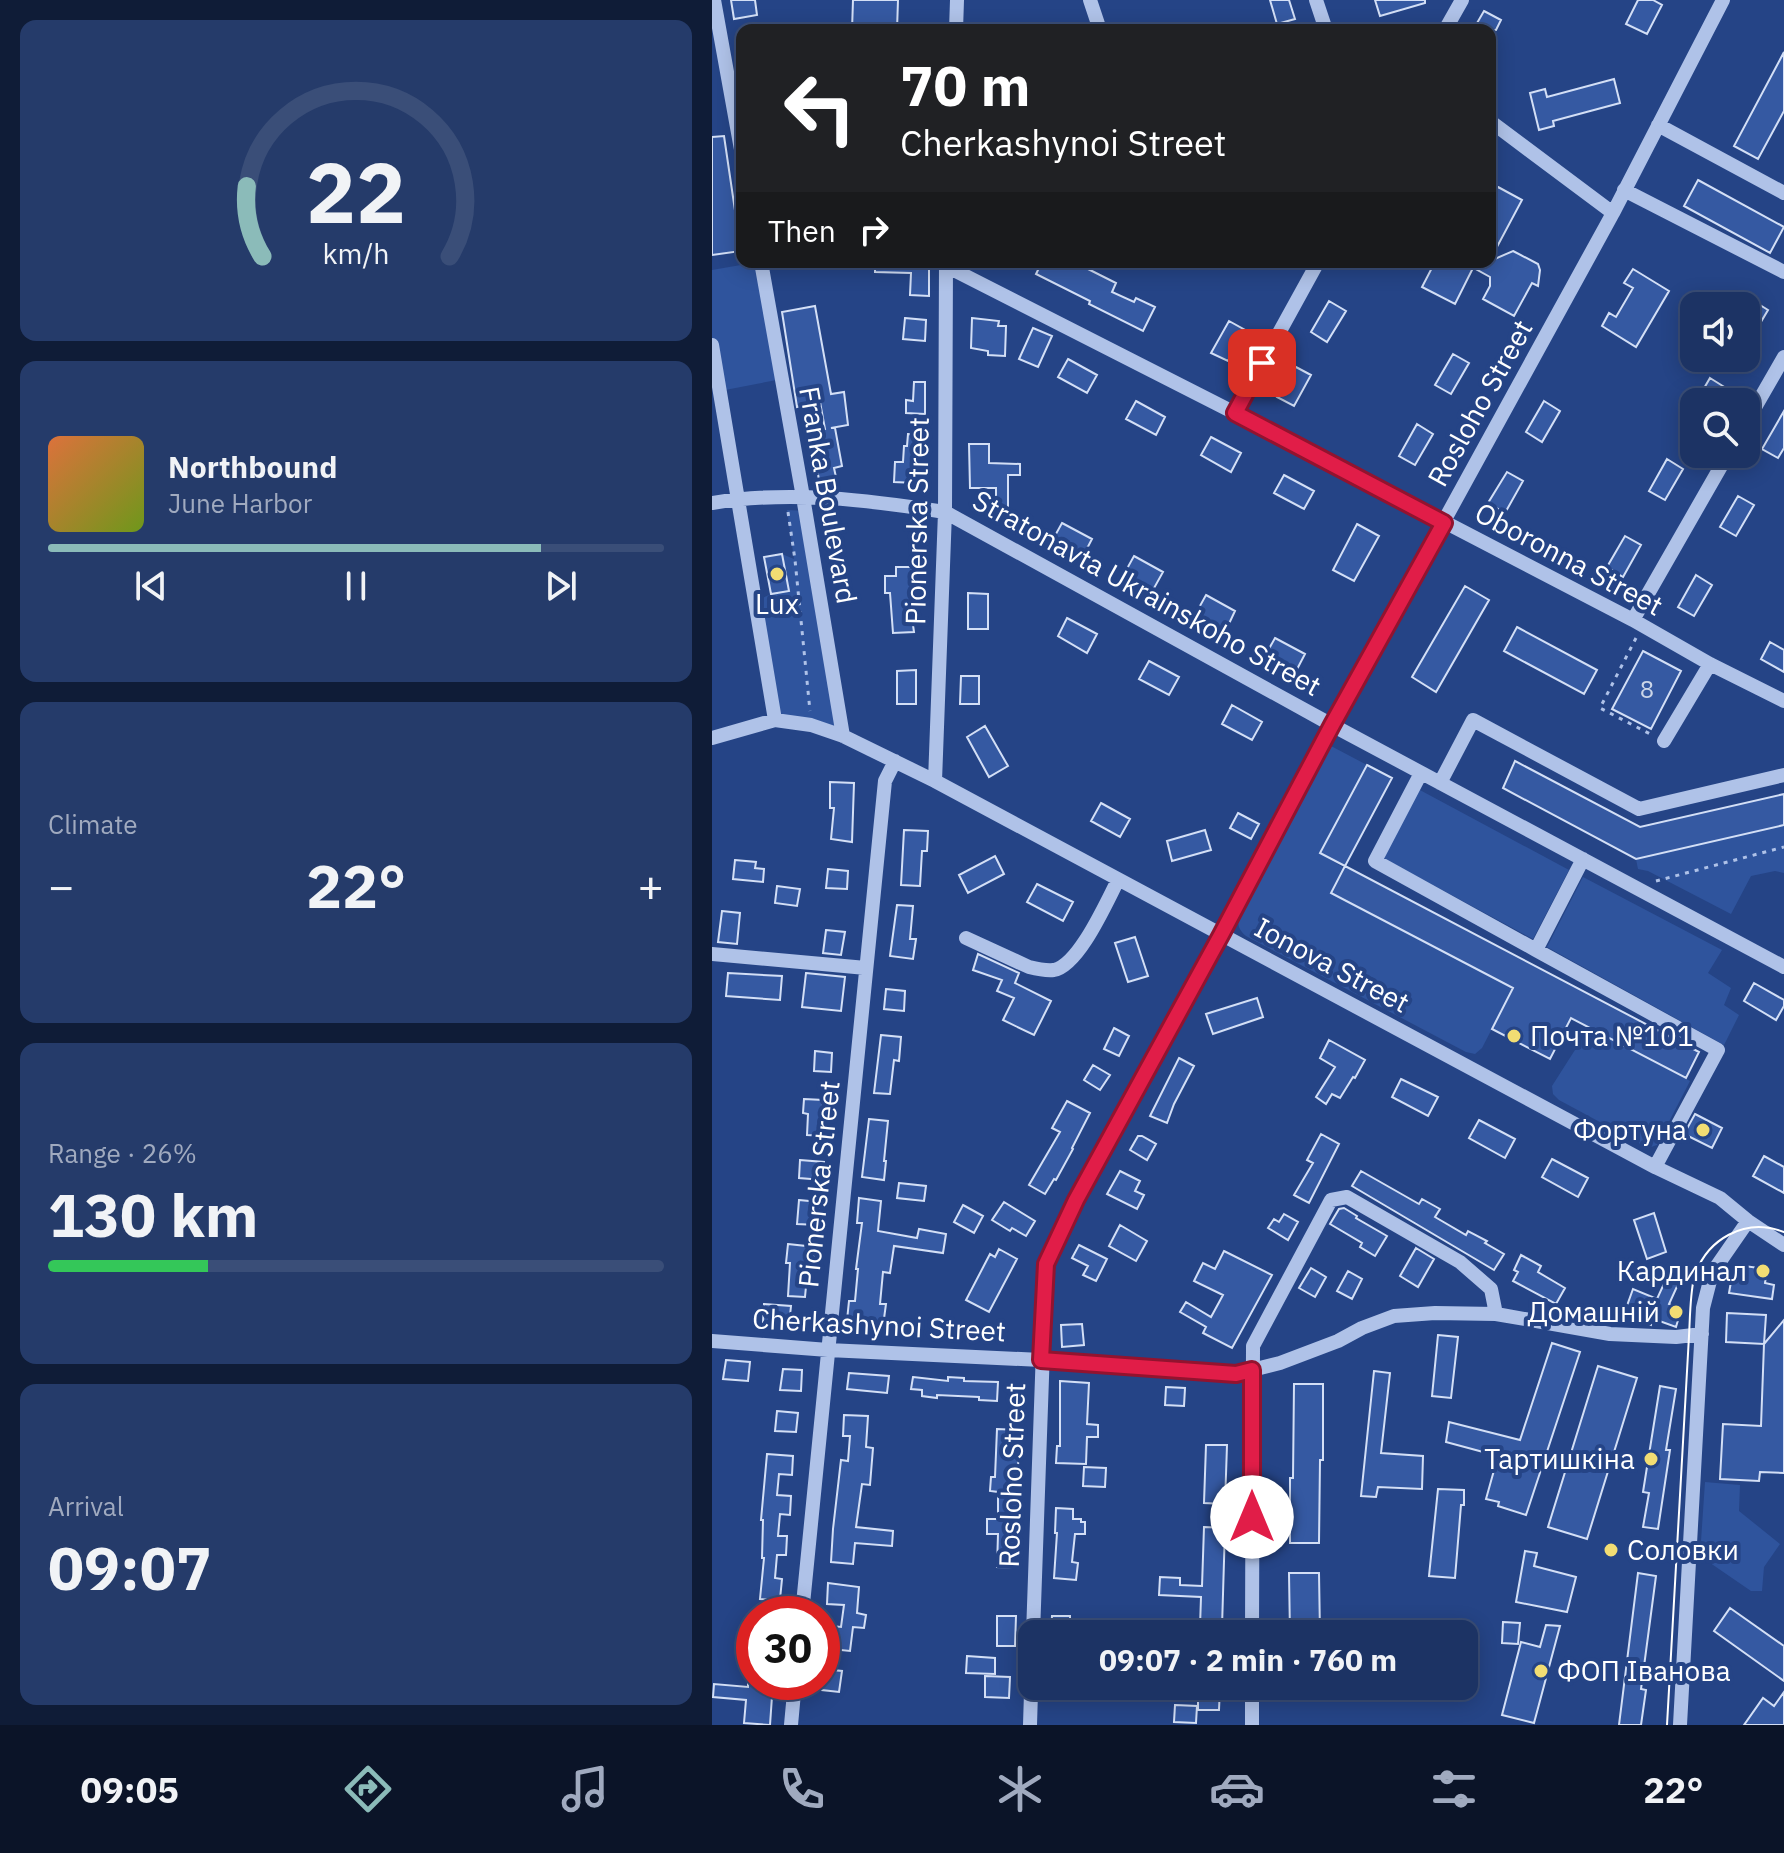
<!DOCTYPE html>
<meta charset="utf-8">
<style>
:root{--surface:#1c3364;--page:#253b6a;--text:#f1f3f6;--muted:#a0aabf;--line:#3a4e78;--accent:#8bbbb9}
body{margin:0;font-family:"IBM Plex Sans",sans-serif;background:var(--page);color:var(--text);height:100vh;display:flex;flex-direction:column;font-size:30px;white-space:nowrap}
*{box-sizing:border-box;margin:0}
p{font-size:26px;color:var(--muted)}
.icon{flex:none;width:44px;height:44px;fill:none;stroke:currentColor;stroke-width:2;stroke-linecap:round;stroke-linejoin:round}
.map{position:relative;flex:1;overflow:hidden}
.details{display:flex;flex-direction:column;gap:20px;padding:20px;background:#0f1c37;width:712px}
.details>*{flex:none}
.hud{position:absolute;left:24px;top:24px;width:760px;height:244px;border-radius:16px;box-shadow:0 4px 20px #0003,0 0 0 2px var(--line);background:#202124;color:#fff;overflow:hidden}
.tools{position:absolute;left:968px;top:292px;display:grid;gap:16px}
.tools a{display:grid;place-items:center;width:80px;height:80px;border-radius:16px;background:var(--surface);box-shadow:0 4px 20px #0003,0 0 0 2px var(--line);font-size:40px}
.speed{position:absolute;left:24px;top:1596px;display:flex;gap:16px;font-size:40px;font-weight:700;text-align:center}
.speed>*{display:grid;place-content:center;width:104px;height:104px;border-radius:50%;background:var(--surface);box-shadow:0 4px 20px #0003,0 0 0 2px var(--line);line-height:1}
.speed .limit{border:12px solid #d22;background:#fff;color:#111}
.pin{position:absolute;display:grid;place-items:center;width:68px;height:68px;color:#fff;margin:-34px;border-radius:16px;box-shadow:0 4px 12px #0006}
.me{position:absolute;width:88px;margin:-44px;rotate:0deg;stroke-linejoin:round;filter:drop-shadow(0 0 6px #0008)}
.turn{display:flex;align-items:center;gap:28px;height:168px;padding:0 32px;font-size:36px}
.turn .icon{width:104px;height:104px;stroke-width:2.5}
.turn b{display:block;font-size:56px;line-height:68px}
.then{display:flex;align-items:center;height:76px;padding:0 32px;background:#0003;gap:16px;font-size:30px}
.big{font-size:60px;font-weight:700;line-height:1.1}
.details .card{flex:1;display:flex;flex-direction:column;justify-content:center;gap:12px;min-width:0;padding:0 28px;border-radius:16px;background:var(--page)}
.details .dial{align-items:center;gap:0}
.dial svg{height:208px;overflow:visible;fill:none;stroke:var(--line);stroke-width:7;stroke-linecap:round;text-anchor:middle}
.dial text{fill:var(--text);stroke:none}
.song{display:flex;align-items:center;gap:24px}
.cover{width:96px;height:96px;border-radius:12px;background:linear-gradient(135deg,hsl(20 70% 55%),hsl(80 70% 35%))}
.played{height:8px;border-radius:4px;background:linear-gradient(90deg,var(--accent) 80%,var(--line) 80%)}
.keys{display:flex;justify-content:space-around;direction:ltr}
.heat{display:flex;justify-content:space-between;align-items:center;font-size:44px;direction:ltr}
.charge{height:12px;border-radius:6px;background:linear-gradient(90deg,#34c759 26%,var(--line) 0)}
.trip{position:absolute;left:306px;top:1620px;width:460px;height:80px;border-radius:16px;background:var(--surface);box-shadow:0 4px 20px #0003,0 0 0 2px var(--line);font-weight:700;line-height:80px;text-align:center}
.tab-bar{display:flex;height:128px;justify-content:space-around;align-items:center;background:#0b1428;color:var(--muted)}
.tab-bar .icon{width:56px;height:56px}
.tab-bar .on{color:var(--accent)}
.tab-bar b{font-size:36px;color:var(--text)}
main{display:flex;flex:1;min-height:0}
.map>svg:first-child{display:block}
.green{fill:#2f549d}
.building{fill:#3559a2;stroke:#d3dff6;stroke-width:2}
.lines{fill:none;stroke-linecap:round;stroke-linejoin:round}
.path{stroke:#afc2e8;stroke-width:3;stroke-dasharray:4 6;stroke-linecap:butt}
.minor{stroke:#afc2e8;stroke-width:14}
.tram{stroke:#fff;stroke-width:2}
.route-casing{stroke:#92132f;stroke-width:20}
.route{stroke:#e11d48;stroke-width:14}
.poi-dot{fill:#f2dd73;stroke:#254486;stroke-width:3}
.labels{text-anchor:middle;stroke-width:8;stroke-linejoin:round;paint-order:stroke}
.number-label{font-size:24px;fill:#ccd6e8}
.street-label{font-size:28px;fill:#fff;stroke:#254486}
.poi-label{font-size:28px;fill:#fff;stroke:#254486;text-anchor:end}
</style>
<main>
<section class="details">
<div class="card dial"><svg viewBox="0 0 100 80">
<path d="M14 69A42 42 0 1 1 86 69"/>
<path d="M14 69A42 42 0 0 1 8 42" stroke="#8bbbb9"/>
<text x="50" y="56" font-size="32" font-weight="700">22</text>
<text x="50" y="72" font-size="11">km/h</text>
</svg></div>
<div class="card">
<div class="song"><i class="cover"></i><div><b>Northbound</b><p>June Harbor</p></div></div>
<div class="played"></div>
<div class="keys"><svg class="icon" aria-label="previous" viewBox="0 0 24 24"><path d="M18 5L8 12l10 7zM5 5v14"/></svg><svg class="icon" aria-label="pause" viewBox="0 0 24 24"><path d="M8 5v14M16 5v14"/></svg><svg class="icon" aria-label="next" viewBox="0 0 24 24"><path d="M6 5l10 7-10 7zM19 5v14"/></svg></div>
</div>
<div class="card"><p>Climate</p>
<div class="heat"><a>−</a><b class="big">22°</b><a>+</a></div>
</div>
<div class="card"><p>Range · 26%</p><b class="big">130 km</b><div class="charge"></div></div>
<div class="card"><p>Arrival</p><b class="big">09:07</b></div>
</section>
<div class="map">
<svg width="1072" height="1725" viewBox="0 0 1072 1725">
<rect width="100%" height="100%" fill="#254486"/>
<path class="green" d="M46,262L70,379L8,391L0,345V270Z
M75,510L93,511L131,736L63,720L42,602L59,594L77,590L70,554L82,559Z
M619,746L655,765L608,853L632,868L620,893L801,988L770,1048L763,1054L754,1052L534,936C527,930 525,925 527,916Z
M706,789L857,870L821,939L671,858Z
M1072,825V873L1063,871L1039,876L1019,914L936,871L926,869L924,859Z
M871,877L1010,950L996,973L1019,988L1012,1005L1027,1015L1012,1045L835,947Z
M877,1028L978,1081L945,1145L936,1148L847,1100L841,1094L840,1086Z
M993,1482L1028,1485L1027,1511L1068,1544L1052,1567L1050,1591H1039L988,1556Z"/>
<path class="building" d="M19,0H43L45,15L22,19Z
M141,0H186L185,30H140Z
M558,0H577L583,19L565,24Z
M663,0H713V3L668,16Z
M926,0H941L950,5L935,34L914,24Z
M772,11L789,20L784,30H761Z
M1072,52V111L1046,159L1022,146Z
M902,79L908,103L841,121L842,126L827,130L818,93L833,89L835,97Z
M12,136L29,251L0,255V137Z
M986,180L1072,227L1058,253L972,206Z
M786,187L810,200L778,260V201Z
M801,251L826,264L828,270L826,286L820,283L802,316L771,299L778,286V277L762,268Z
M163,262H217V296L198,295L199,273L163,272Z
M330,262H375L372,267L404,283L400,292L422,302L424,298L443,307L431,331L377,304L378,301L324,274Z
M723,262H764L743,304L710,287Z
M921,269L957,291L924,347L890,326L897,313L904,317L921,288L912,283Z
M1040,300L1056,310L1034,347V310Z
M617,301L634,311L615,342L599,332Z
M103,306L119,394L132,392L136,425L119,428H123L130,466L122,468L125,482L108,485L98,432L113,429L108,402L85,407L70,312Z
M193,318L214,320L213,341L191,339Z
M260,318L287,321L286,326H294L293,356L276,355V351L259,348Z
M517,321L533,330L516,361L499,353Z
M321,328L340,336L326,367L307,359Z
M741,354L757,363L739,394L723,385Z
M356,359L385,375L375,393L346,377Z
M582,366L599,375L582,406L565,397Z
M998,378L1014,388L1006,402H984Z
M202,382H213V414L194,413V400L201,401Z
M424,401L453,417L444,435L414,419Z
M832,401L848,411L830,442L814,432Z
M1072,411V448L1066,458L1050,449Z
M705,424L721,434L703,465L687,456Z
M196,434L211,435L210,458H205L204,483L182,482L183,462H191L192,446H195Z
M499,437L529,453L519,472L489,455Z
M257,444H277V463L308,464V475H296V510H284V488H258Z
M955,459L971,469L953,500L937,491Z
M795,472L811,481L793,513L776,503Z
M572,475L602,491L592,509L562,493Z
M1026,496L1042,505L1024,536L1008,527Z
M350,523L380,539L370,558L340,541Z
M645,524L667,536L642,581L621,570Z
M913,536L929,545L911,577L895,567Z
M70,554L77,591L59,594L52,557Z
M422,556L451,572L441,590L412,574Z
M184,567H200L199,611L202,632L181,633L178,593H173V576H184Z
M984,575L1000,585L982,616L966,607Z
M753,586L777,600L724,692L700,677Z
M256,593L276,594V629H256Z
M494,595L523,611L514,630L484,613Z
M355,618L385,634L375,653L346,636Z
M805,627L885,670L872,694L792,651Z
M563,638L593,654L583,673L553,656Z
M1058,642L1072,650V672L1049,659Z
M931,651L969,671L939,729L900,709Z
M437,661L467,677L457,695L427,679Z
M204,670V704H185V671Z
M249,676H267V704H248Z
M520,705L550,722L540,740L510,724Z
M273,726L296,766L277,777L255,737Z
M803,761L928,827L1072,794V825L924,859L791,788Z
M655,765L680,778L633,866L987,1052L974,1078L859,1018L838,1059L780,1029L801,988L619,893L633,866L608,853Z
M118,782L142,783L140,842L119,839L122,808H118Z
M389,803L418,819L408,837L379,821Z
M526,813L547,824L539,839L518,828Z
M192,830L216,831L215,851H210L208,886L189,885Z
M493,830L499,850L460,861L455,841Z
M283,856L292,874L256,893L247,875Z
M23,860L44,862L43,868L52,869L51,882L21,879Z
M116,869L136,871L135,889L114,888Z
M325,884L361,902L351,921L315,902Z
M65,886L88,889L85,906L63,903Z
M185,905L201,906L198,939H204L201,959L178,956Z
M10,911L28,913L25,944L6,942Z
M114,930L133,932L129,955L111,953Z
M423,937L436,976L416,982L403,943Z
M266,954L307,973L303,983L339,1001L322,1035L291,1020L302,998L285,991L290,980L261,970Z
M16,973L70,976L68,1000L14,996Z
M94,973L133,977L129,1011L90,1007Z
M1042,983L1072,1000V1006L1064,1020L1032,1001Z
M174,989L193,991L192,1011L172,1009Z
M545,998L551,1017L501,1034L494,1014Z
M402,1028L417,1036L407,1056L392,1049Z
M169,1035L189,1037L187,1061L182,1060L178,1094L162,1093Z
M617,1040L653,1060L643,1078L641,1077L628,1098L620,1094L614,1104L604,1097L623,1067L608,1058Z
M103,1051L120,1053L119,1072L102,1071Z
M467,1058L482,1066L462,1104L455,1123L438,1116Z
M381,1065L398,1075L388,1090L372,1080Z
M689,1079L726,1097L716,1116L680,1097Z
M92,1099L111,1100L110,1122H115V1136L95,1135L96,1114L91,1113Z
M355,1101L378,1113L360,1148L361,1149L344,1180L342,1179L333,1194L317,1185L348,1132L340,1128Z
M983,1114L1010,1128L1000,1148L972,1134Z
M157,1119L176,1121L172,1161H174L172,1180L150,1177Z
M767,1120L803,1139L793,1158L757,1138Z
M609,1134L627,1144L597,1203L582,1195L601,1163L595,1160Z
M426,1136H430L444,1144L435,1160L418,1150Z
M1052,1156L1072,1167V1193L1041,1176Z
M840,1159L876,1178L866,1197L830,1177Z
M88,1160L112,1162L111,1180L87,1178Z
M408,1171L428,1181L423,1191L432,1195L425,1209L395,1194Z
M649,1171L707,1204L710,1199L728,1209L723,1217L754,1235L756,1231L775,1241L773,1243L792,1254L782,1270L640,1186Z
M187,1183L214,1186L212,1201L185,1198Z
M147,1198L169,1201L166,1231L205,1238L207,1229L234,1234L231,1253L182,1246L178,1273L171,1272L168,1304H174L171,1326H162V1333L134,1330L137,1301H143L146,1269H144L150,1223H145Z
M87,1200L107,1202L105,1225L85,1224Z
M292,1202L323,1221L314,1236L300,1228L298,1231L280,1220Z
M251,1205L271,1216L262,1233L242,1222Z
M632,1208L645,1216L644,1218L675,1236L663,1256L648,1247L650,1243L618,1224L627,1209Z
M942,1213L954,1252L935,1259L922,1220Z
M572,1214L586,1222L576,1240L556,1228L562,1219L567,1222Z
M408,1225L435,1241L424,1261L397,1246Z
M76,1244L103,1247L101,1266L96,1265L93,1297L76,1296L78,1263H74Z
M367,1245L395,1259L384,1281L371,1275L376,1266L360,1258Z
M704,1248L722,1259L706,1287L688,1276Z
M287,1249L305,1259L277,1312L254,1300L278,1254L283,1257Z
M512,1251L560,1275L520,1348L491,1333L494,1327L468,1312L474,1302L499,1317L511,1295L482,1281L491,1263L503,1269Z
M809,1255L829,1266L826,1272L853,1288L844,1304L801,1281L806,1272L802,1270Z
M1032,1266L1055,1269L1053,1283L1062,1285L1060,1299L1017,1293L1020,1276L1030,1278Z
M599,1268L614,1277L603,1297L587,1288Z
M636,1271L650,1279L640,1299L625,1291Z
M956,1275L968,1280L957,1304L969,1310L964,1327L942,1319L939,1325L912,1314L921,1289L945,1299Z
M52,1304L79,1306L77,1325L51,1322Z
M1015,1313L1054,1315L1052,1344L1014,1342Z
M1072,1320V1473L1048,1472L1047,1481L1008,1479L1011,1424L1049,1426L1052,1344Z
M370,1324L372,1345L350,1347L349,1325Z
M726,1335L746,1337L739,1398L720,1396Z
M840,1343L868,1352L814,1515L786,1506L787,1502L774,1499L786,1456L734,1442L737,1422L808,1440Z
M14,1360L38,1362L36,1381L11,1379Z
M886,1366L925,1378L875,1539L836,1527Z
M71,1369L90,1370L89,1391L68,1390Z
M662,1371L678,1373L669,1453L711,1456L710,1489L666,1487L664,1497L649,1496Z
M137,1373L177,1376L175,1393L135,1389Z
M201,1377L236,1381V1377L252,1378V1381L286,1382L285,1401L267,1400V1397L225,1395V1398L210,1396V1390L199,1389Z
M348,1381L377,1383L375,1424L386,1425V1437H375L374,1464L344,1463L345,1446H348Z
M582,1384H611V1460H608L607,1543H578V1478H581Z
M948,1386L964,1389L954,1450H958L946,1529L931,1527L937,1493L931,1492Z
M454,1387L473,1388L472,1406L453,1405Z
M65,1411L86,1413L84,1432L63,1431Z
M132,1415L156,1416L154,1447L161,1448L158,1485L150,1484L144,1527L181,1531L180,1546L143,1543L141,1564L119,1562L121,1529L129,1460L136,1461L138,1436H131Z
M285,1429L308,1430L304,1503L306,1568L285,1567L286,1534H275V1519H286V1492L278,1491L279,1477H283Z
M494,1445H515L513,1504L492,1503Z
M55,1454L81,1456L80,1475L67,1474L65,1495L79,1496L78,1515L68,1514L66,1536H75L74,1555H65L63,1578L70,1579L68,1599L62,1598V1600L48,1599L52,1558H50L51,1520H49Z
M372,1467L394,1468L393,1487L371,1486Z
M726,1489L752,1490V1505H749L743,1578L717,1576Z
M344,1508L361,1509V1519H369V1522H373V1534H363L360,1562L366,1563L364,1580L342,1578L345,1533H343Z
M492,1527L513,1528L510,1627H488L489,1597L447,1595L448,1577L468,1578V1585L490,1586Z
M813,1551L825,1553L822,1566L864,1577L855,1612L804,1602Z
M577,1573H607L608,1634H578Z
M926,1573L944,1576L929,1689L934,1690L929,1725H907Z
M116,1583L147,1587L145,1613L154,1615L152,1628L141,1627L138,1651L110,1648L112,1625L129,1627L132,1605L115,1604Z
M1018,1608L1072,1646V1681L1002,1631Z
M285,1616H304L303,1646H285Z
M340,1616H358V1623L395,1624V1634H339Z
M791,1622L808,1623L806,1644L790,1643Z
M834,1625L848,1626L822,1723L790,1715L809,1642L828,1647Z
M255,1656L283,1658V1674L254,1673Z
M110,1669L130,1671L127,1692L110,1690Z
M273,1676L298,1677L297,1698L273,1697Z
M36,1682H61L58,1725L32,1723L34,1700L1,1697L2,1684L36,1687Z
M486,1686H508L507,1710H486Z
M1072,1692V1725H1032L1051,1698L1062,1706Z
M463,1705L485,1706L484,1723L462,1722Z"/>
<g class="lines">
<path class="path" d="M76,512L83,560L98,711
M924,638L888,708L942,736
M944,881L1072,847"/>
<path class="minor" d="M2,0L30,155
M378,0L388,30
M604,0L614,30
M244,30L245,0
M733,30L750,0
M778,121L901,213
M946,125L1072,193
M912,190L1072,272
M49,262L91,497L131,736
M234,266L523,413L921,620L998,664L1072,701
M0,345L63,720
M523,413L606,262
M1034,423L1072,357
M0,503C77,490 157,500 233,512L620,725L1072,967
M921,620L1016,454
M0,738L63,720L99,725L131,736L223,781L943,1167L1008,1198L1036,1221L1072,1245
M952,741L998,664
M709,773L663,861L824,950L871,859
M223,781L233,512L234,262
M728,783L761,720L927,809L1072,775
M254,938L317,967C325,969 333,971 342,970C367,965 394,903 406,880
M824,950L1006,1050L943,1167
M0,954L154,968
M0,1341L116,1350L329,1360L524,1374L568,1363L626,1341L650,1328L682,1316L723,1313L784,1314L898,1334L964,1337L990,1334
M90,1614L173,781L183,761
M321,1634L334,1264L364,1200L509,935L620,725L901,213L1011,0
M540,1634L541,1346L619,1200L635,1197L748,1262L779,1289L784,1314
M79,1725L83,1682
M318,1725L320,1660
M540,1725V1686
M968,1725L991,1308L1000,1273L1036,1221"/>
<path class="tram" d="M955,1725L977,1336C978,1319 978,1295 982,1278C994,1239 1033,1217 1072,1232"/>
</g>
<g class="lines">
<g class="route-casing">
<path id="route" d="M540,1517V1370L524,1374L329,1360L334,1264L364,1200L509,935L620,725L732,523L523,413L550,363"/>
</g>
<use href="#route" class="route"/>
</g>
<g class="poi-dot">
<circle cx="65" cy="574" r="8"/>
<circle cx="802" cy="1036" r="8"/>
<circle cx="991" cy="1130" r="8"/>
<circle cx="1051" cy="1271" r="8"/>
<circle cx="964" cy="1312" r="8"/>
<circle cx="939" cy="1459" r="8"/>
<circle cx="899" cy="1550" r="8"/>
<circle cx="829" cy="1671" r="8"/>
</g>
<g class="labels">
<g class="number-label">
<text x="935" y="698">8</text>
</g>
<g class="street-label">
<text transform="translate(768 403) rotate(-61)" y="10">Rosloho Street</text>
<text transform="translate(116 495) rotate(80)" y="10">Franka Boulevard</text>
<text transform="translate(205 521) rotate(-89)" y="10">Pionerska Street</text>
<text transform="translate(857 559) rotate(28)" y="10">Oboronna Street</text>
<text transform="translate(435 593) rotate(29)" y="10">Stratonavta Ukrainskoho Street</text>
<text transform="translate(620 965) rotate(28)" y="10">Ionova Street</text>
<text transform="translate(107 1184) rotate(-84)" y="10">Pionerska Street</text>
<text transform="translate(167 1325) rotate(3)" y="10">Cherkashynoi Street</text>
<text transform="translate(300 1475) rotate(-88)" y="10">Rosloho Street</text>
</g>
<g class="poi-label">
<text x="65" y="614" text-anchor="middle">Lux</text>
<text x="818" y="1046" text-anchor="start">Почта №101</text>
<text x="975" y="1140">Фортуна</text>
<text x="1035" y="1281">Кардинал</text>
<text x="948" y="1322">Домашній</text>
<text x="923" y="1469">Тартишкіна</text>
<text x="915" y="1560" text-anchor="start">Соловки</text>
<text x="845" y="1681" text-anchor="start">ФОП Іванова</text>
</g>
</g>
</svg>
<div class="tools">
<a><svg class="icon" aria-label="sound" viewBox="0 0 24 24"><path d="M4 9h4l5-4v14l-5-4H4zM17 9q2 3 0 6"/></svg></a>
<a><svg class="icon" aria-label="search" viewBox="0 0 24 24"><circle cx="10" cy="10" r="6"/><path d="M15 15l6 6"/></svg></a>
</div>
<div class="speed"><div class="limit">30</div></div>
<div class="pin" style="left:550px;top:363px;background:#d93025"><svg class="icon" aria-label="arrive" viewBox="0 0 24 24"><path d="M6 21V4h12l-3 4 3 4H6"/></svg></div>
<svg class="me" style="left:540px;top:1517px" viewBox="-20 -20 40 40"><circle r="19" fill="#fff"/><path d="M0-13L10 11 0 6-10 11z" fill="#e11d48"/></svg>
<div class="trip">09:07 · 2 min · 760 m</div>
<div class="hud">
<div class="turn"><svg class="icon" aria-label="left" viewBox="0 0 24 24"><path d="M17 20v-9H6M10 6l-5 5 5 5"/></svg><div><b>70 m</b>Cherkashynoi Street</div></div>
<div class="then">Then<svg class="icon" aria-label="right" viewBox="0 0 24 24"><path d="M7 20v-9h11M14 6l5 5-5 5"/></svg></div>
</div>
</div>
</main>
<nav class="tab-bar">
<b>09:05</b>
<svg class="icon on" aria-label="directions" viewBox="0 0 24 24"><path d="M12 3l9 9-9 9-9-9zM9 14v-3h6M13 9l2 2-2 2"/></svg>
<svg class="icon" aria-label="music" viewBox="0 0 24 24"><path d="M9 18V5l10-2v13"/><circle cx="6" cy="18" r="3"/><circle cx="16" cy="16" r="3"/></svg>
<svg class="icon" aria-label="phone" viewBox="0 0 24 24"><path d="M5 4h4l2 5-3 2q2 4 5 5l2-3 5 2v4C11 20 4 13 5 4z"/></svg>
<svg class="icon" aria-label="climate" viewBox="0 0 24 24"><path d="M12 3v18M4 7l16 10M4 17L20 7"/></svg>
<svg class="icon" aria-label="car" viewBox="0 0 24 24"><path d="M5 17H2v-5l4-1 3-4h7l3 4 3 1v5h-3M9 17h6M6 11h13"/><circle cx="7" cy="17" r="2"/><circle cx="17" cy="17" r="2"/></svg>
<svg class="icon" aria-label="filters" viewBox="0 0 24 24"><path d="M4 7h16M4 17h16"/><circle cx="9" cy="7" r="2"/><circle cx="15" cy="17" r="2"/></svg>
<b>22°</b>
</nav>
